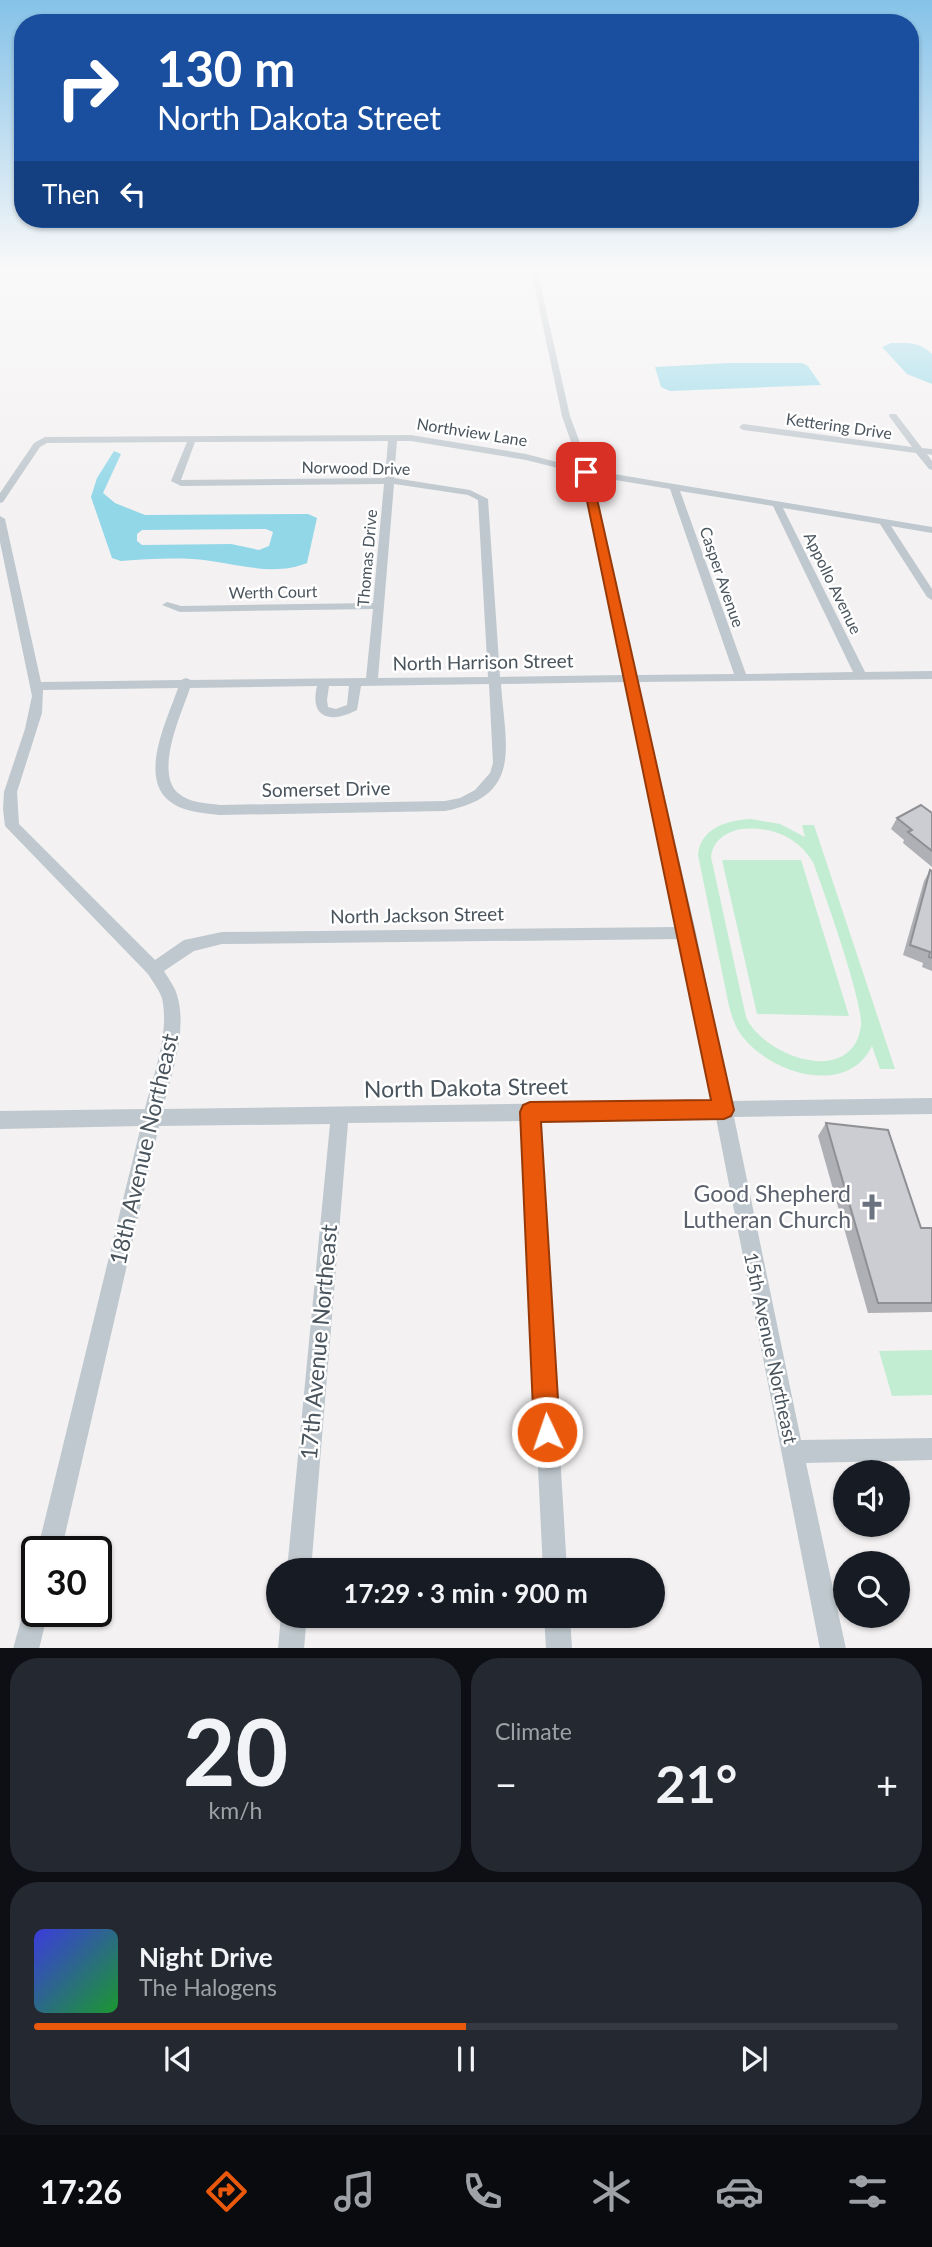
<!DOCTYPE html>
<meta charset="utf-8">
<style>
:root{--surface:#171b24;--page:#242831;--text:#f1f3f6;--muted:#9ea1a6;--line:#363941;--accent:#ea580c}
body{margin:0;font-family:Lato,sans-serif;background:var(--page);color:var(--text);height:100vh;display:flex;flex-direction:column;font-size:26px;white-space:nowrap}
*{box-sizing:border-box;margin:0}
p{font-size:23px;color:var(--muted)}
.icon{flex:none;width:38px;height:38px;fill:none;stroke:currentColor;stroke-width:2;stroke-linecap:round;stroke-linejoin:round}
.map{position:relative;height:1648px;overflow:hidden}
.sheet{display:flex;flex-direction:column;gap:10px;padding:10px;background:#0d0f14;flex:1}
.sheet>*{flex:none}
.hud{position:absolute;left:14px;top:14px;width:905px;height:214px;border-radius:28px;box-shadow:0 2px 5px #0004;background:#1a4fa0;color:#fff;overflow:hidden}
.fabs{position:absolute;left:833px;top:1460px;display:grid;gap:14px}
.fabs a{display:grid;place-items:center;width:77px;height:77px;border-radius:50%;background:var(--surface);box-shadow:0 2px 5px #0004;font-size:35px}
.speed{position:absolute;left:21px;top:1536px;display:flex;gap:14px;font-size:35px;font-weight:700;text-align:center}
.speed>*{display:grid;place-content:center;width:91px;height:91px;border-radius:50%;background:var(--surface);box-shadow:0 2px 5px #0004;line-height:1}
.speed .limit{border:4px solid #111;border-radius:10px;background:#fff;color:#111}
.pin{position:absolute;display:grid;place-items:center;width:60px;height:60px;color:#fff;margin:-30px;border-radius:14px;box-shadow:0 4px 10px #0006}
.me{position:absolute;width:77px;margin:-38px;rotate:357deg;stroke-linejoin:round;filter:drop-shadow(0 0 5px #0008)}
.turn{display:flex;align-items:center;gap:24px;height:147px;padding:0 28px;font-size:32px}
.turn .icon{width:91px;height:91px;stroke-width:2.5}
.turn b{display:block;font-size:49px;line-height:60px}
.then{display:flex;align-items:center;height:66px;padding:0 28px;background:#0003;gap:14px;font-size:26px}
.big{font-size:52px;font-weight:700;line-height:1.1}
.sheet .tile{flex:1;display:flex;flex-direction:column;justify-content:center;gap:10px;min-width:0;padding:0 24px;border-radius:28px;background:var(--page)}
.sheet .dial{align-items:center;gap:0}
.dial b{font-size:91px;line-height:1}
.song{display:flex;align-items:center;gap:21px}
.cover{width:84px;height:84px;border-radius:10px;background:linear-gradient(135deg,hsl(240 70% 55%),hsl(130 70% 35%))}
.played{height:7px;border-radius:4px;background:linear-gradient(90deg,var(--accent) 50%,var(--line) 50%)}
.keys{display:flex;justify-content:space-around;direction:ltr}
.heat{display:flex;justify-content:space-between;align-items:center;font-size:38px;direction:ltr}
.sheet .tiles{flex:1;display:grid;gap:10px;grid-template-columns:1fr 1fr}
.tile:last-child{grid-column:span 2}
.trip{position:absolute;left:266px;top:1558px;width:399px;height:70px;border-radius:35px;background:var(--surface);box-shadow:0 2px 5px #0004;font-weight:700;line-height:70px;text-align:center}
.dock{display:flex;height:112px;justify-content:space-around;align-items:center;background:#090b0e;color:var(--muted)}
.dock .icon{width:49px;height:49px}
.dock .current{color:var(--accent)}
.dock b{font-size:32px;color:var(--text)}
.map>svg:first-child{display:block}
.green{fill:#c2edd2;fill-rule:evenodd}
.water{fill:#92d7e8;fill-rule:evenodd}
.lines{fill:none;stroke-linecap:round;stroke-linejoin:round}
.minor{fill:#bfc8ce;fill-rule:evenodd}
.wall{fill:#afb0b5}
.building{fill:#cbcdd3;stroke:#8e9094;stroke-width:2}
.route{fill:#ea580c;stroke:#983908;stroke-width:2}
.labels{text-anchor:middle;stroke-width:5;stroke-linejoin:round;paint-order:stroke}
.far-street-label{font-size:16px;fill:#49545d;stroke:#fff}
.street-label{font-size:19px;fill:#49545d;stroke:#fff}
.near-street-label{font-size:23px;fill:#49545d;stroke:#fff}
.near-worship-label{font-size:23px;fill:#5b616d;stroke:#fff;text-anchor:end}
</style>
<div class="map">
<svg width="932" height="1649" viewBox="0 0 932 1649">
<rect width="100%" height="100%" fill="#f3f1f1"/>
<path class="green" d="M751,819L780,824L805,837L802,825H814L895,1069H880L872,1046C847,1098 770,1073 742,1036C735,1027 732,1017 729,1006L698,855C700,828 728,820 751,819ZM741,829C771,826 797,836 813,862C823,889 864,1004 861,1026C852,1088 764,1057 746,1017L711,857C713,840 726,832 741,829Z
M722,860H801L849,1016L757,1014Z
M932,1350V1395L892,1396L879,1351Z"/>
<path class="water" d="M891,343C907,343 920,341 932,354V384L907,374L882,347Z
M728,363H802L808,366L821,385L670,391L661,387L655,367Z
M114,451L121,454L103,493L115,503L145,515L308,514L317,518L307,563C271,578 229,561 192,559C168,558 144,559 121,561L112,558L91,497L97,478ZM266,529L273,532L269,546L259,550L231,544L142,545L137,541V534L142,530Z"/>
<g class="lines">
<path class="minor" d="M531,270H537L570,416L590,470L932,527V533L891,526L932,589V600L927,597L880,524L783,508L865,672L932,671V679L638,682L696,933L731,1101L932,1098V1114L734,1117L801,1440L932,1438V1460L806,1463L846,1649H820L716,1118L540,1120L567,1570H543L521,1121L348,1123L311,1570H287L330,1124L159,1126L61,1552H37L141,1126L0,1129V1111L145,1109C153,1075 170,1034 162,998C159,990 153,982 148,974L5,826L3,809L4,792L25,729L32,696L0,542V516L5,519L41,682L181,680L186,678L191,680L366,678L373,609L180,612L162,605L167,602L181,606L373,603L384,484L181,486L171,481L187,442L47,443L40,447L3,502L0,503V493L34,443L45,437L411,435L526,454L580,468L562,416ZM388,441L385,478L181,480L195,442ZM397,441H411L526,460L582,474L625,675L500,677L488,499L470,490L394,478ZM591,476L670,489L734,674L636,675ZM394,484L468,495L478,500L488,677L378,678ZM680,491L773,506L853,672L746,674ZM626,682L678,927L222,932L184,940L155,960L19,824L17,792L42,713L43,690L178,688C168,718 139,775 168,800C182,812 203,813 220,815L445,811C524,796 505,746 501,684ZM489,684L493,763L490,773L475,790L460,798L445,801L220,805C206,803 189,803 178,793C154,772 182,712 190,688L317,686C309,720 332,723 357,710L361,686ZM329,686H349L347,705L336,709L328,707L327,700ZM681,939L713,1101L163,1109C171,1074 188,1031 177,995C175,987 168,978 164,971L194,951L222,944Z
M890,414H896L922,448L932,449V455L927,454L932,461V470L929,469L916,453L743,430L739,427L743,424L912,447L889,416Z
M37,1592V1612H48L39,1649H13L28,1595Z
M281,1615H307L304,1649H278Z
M544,1615H570L572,1649H546Z"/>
</g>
<path class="wall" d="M932,813V867L903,843L904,840L891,829L897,818Z
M930,870L932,871V971L922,967L923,963L903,955L924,881Z
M826,1123L921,1228H932V1312L868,1313L818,1136Z"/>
<path class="building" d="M921,805L932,813V851L908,832L912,830L897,818Z
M930,870L932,871V958L929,957L930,952L910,945Z
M826,1123L888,1130L921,1228H932V1303H878Z"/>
<linearGradient id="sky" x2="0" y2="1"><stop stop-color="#85c2e8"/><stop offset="0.54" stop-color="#faf9f9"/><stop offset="1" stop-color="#faf9f9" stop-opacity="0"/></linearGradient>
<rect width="932" height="501" fill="url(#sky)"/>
<path class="route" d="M586,469L591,472L734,1110L731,1116L724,1119L541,1122L560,1432L556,1441L547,1445L538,1441L534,1432L520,1112L523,1105L530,1102L711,1100L581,472Z"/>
<defs>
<g id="church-bare" transform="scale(2.1)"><path d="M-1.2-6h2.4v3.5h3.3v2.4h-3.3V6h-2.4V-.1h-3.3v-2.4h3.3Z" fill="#6b7280" stroke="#fff" stroke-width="2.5" paint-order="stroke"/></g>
</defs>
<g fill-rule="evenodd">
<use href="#church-bare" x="872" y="1207"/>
</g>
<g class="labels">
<g class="far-street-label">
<text transform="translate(839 426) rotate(8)" y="6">Kettering Drive</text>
<text transform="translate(472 432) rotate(9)" y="6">Northview Lane</text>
<text transform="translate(356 468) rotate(1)" y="6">Norwood Drive</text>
<text transform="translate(367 558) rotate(-85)" y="6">Thomas Drive</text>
<text transform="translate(722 577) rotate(71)" y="6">Casper Avenue</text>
<text transform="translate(833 583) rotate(64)" y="6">Appollo Avenue</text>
<text transform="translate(273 592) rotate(-1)" y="6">Werth Court</text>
</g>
<g class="street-label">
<text transform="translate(483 662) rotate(-1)" y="7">North Harrison Street</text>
<text transform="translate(326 789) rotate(-1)" y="7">Somerset Drive</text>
<text transform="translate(417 915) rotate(-1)" y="7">North Jackson Street</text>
<text transform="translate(771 1348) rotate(78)" y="7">15th Avenue Northeast</text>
</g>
<g class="near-street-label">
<text transform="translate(466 1088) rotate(-1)" y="8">North Dakota Street</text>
<text transform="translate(144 1149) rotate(-77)" y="8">18th Avenue Northeast</text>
<text transform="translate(319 1342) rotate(-85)" y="8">17th Avenue Northeast</text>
</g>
<g class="near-worship-label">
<text x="851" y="1202">Good Shepherd<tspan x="851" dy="26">Lutheran Church</tspan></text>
</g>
</g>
</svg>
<div class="fabs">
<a><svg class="icon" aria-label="sound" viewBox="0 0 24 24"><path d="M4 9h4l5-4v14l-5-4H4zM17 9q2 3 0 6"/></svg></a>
<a><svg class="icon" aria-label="search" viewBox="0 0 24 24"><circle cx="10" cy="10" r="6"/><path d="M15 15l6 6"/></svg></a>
</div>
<div class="speed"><div class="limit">30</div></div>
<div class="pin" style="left:586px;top:472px;background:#d93025"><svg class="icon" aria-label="arrive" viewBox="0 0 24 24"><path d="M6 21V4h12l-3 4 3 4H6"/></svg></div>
<svg class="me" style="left:547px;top:1432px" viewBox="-20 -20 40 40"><circle r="17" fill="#ea580c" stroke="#fff" stroke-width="3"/><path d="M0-11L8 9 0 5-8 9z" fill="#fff"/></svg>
<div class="trip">17:29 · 3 min · 900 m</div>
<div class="hud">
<div class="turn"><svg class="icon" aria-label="right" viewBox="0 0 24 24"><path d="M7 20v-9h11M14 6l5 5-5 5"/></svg><div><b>130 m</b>North Dakota Street</div></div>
<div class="then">Then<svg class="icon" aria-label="left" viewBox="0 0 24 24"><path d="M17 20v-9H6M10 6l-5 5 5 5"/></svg></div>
</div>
</div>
<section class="sheet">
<div class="tiles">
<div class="tile dial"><b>20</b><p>km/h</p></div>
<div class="tile"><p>Climate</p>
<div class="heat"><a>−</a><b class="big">21°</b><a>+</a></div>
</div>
<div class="tile">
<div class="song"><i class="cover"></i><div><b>Night Drive</b><p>The Halogens</p></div></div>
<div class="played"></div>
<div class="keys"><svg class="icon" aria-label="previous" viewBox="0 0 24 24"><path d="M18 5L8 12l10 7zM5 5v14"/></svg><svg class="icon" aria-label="pause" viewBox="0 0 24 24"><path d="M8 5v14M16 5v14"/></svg><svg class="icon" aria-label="next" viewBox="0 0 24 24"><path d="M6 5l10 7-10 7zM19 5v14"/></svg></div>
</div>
</div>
</section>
<nav class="dock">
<b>17:26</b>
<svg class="icon current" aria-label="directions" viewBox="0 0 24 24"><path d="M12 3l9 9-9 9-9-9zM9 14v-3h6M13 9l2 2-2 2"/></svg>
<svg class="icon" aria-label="music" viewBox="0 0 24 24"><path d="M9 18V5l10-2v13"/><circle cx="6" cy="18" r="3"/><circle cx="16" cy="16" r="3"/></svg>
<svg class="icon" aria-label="phone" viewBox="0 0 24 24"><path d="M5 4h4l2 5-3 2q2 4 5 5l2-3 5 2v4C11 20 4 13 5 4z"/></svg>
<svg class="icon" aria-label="climate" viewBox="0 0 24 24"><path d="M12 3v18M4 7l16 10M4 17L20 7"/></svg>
<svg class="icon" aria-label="car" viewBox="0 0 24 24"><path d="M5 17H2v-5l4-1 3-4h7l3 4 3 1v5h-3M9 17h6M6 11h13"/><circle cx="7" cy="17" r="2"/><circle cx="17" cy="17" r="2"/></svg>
<svg class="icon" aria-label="filters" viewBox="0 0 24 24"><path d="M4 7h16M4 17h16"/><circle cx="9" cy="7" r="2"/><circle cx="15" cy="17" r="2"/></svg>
</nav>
